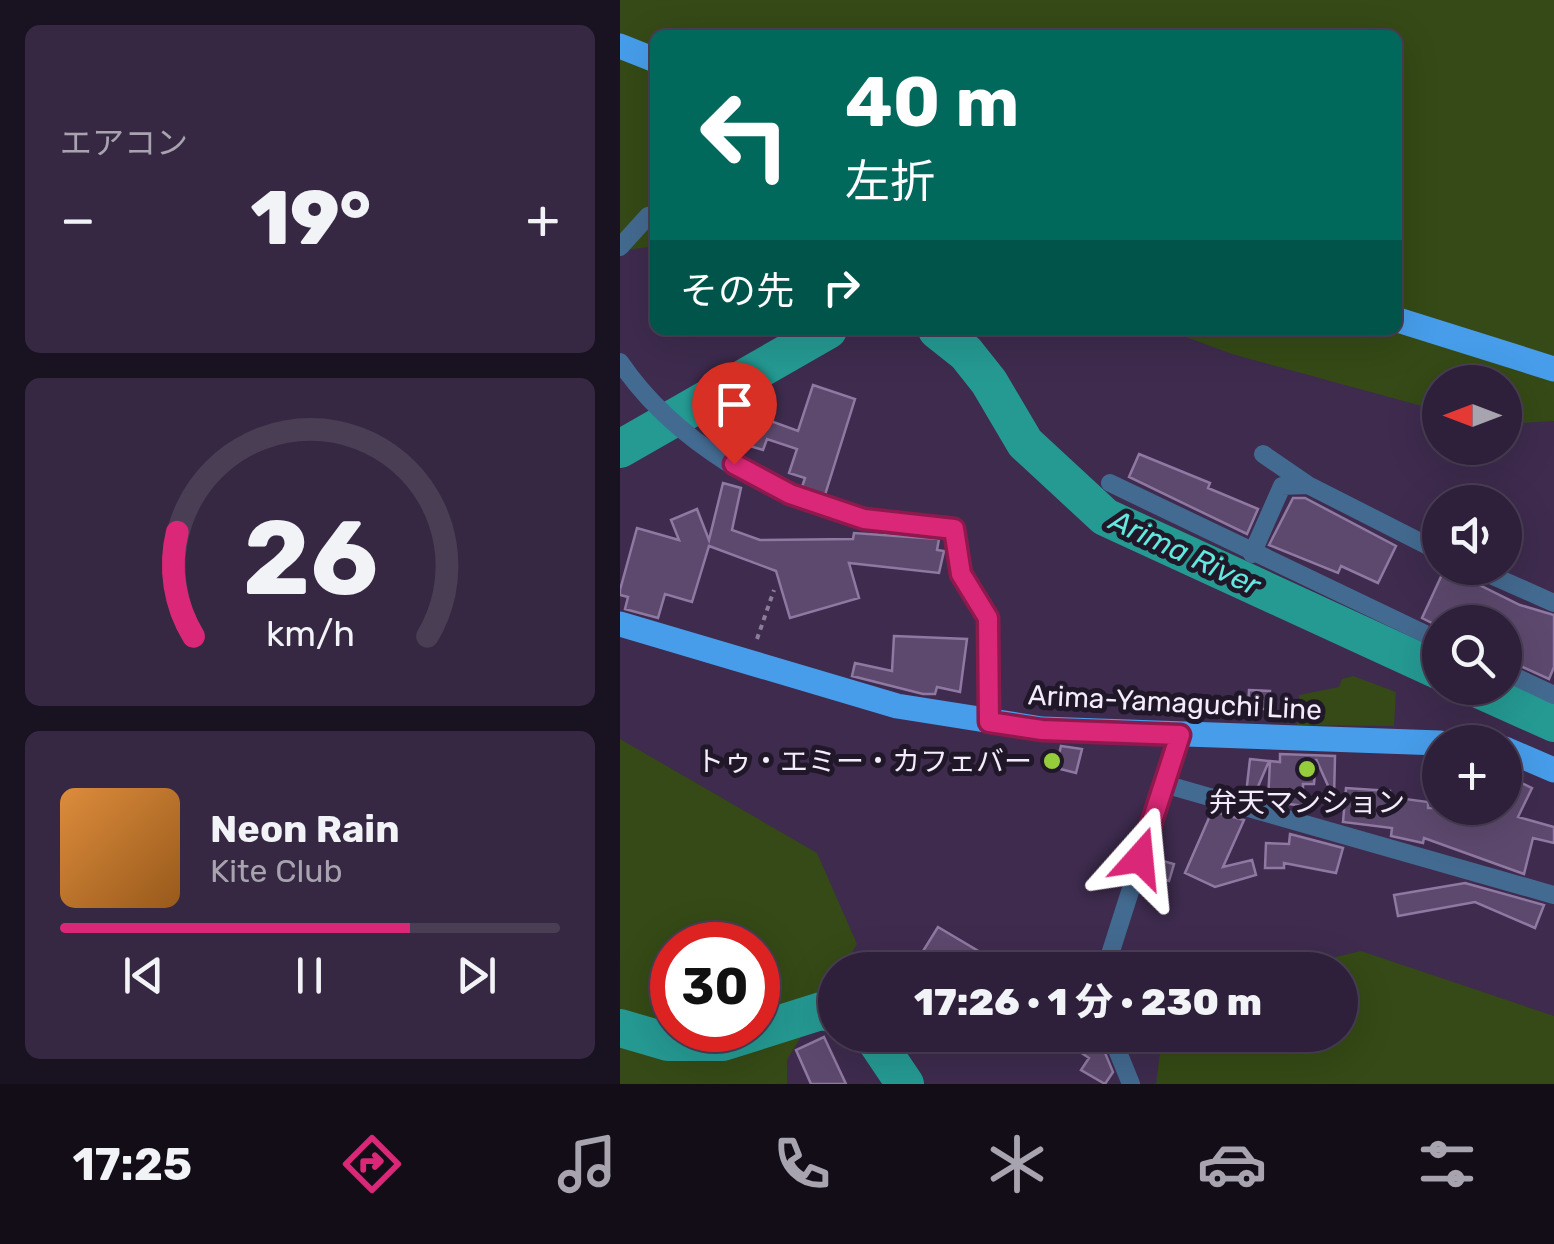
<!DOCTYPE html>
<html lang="ja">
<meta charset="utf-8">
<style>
:root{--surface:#2e203a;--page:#362842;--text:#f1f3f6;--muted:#a7a3af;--line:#493e54;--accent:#db2777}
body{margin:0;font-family:Rubik,"Noto Sans JP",sans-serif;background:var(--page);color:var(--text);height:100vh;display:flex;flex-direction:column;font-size:38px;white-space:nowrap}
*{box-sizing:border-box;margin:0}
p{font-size:32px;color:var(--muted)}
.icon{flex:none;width:55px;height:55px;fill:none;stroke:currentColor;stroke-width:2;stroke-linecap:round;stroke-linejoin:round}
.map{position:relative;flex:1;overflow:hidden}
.sheet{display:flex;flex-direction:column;gap:25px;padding:25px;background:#191220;width:620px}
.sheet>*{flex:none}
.top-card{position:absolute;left:30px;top:30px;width:752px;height:305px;border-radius:15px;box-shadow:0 10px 40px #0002,0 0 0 2px var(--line);background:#00695c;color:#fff;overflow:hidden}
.needle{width:65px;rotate:270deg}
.tools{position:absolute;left:802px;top:365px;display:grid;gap:20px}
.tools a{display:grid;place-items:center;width:100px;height:100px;border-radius:50%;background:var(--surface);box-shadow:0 10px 40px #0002,0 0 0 2px var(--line);font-size:50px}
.speed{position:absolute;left:30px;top:922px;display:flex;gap:20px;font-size:50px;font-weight:700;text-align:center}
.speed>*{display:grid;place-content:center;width:130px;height:130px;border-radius:50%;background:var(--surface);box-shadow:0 10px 40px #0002,0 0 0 2px var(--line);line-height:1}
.speed .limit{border:15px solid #d22;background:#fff;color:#111}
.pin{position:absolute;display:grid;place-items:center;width:85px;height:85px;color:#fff;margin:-102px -42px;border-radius:50% 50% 50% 0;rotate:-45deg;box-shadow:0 0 10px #0007}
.pin .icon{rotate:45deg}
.me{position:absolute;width:110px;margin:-55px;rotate:18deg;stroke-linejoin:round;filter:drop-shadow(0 0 8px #0008)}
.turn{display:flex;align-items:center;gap:35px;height:210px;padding:0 30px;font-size:45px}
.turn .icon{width:130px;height:130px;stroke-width:2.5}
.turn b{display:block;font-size:70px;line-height:85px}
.then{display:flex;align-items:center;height:95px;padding:0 30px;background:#0003;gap:20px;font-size:38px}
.big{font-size:75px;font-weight:800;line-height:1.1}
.sheet .widget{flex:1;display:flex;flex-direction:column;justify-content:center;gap:15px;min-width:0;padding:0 35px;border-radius:15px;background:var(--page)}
.sheet .dial{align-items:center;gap:0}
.dial svg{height:260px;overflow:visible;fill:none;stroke:var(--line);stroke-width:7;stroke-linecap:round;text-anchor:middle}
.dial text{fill:var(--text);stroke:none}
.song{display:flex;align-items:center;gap:30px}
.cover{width:120px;height:120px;border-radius:15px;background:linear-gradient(135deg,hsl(30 70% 55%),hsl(30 70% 35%))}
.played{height:10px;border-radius:5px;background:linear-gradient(90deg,var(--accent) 70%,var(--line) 70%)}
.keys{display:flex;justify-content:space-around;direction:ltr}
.heat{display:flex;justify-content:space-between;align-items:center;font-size:55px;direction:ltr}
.trip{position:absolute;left:198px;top:952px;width:540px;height:100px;border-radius:50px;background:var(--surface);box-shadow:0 10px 40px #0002,0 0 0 2px var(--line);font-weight:800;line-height:100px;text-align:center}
.tab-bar{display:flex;height:160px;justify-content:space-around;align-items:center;background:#120d17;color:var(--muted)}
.tab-bar .icon{width:70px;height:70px}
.tab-bar .active{color:var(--accent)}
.tab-bar b{font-size:45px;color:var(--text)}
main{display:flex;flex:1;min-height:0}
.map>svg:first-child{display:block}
.green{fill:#354a16;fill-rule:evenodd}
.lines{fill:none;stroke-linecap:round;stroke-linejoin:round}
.river{stroke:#259a93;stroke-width:38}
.building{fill:#5d496e;stroke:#8f79a2;stroke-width:2.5}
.path{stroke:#8c7e99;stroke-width:4;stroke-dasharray:5 5;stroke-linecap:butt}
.minor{stroke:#436a90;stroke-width:18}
.primary{stroke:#479dea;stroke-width:25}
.route-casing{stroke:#8e194d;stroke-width:25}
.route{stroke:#db2777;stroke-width:18}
.poi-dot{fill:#94cc3b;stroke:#201828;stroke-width:4}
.labels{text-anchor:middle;stroke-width:10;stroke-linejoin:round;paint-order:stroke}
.street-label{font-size:28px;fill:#f4ebfd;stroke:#201828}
.poi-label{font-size:28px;fill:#f4ebfd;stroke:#201828;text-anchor:end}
.water-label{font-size:30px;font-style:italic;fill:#62e8de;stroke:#201828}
</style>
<main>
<section class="sheet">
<div class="widget"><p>エアコン</p>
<div class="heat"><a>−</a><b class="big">19°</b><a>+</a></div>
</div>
<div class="widget dial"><svg viewBox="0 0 100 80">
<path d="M14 69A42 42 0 1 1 86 69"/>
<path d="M14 69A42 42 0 0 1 9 37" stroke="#db2777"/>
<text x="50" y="56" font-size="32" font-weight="700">26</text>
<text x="50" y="72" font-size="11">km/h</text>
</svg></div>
<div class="widget">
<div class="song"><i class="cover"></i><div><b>Neon Rain</b><p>Kite Club</p></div></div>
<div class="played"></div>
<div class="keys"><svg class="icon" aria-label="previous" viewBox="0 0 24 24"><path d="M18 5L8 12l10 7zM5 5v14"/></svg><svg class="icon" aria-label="pause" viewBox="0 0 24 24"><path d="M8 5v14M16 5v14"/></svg><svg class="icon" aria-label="next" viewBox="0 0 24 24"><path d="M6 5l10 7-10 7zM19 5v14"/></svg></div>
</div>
</section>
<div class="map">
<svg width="934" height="1084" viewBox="0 0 934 1084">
<rect width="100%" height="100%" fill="#3e2b4e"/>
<path class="green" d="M0,0H934V421L885,424V382H820V411L612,354L547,330H778V35H35V246L0,251Z
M733,676L776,692L774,726L677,725L679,695L719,687L722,679Z
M0,739L197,853L237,944L221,970H215V980L167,1060V1084H0ZM52,945H138V1030H52Z
M741,951L934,1016V1084H536L540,1053L552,1035H720V970H661Z"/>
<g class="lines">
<path class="river" d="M317,330L346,353L369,382L405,443L485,517L820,671
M0,449L208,330
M856,688L934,723
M0,1028L48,1042H103L201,1011L215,1014
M252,1035L285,1084"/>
</g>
<path class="building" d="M193,385L235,399L205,495L182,487L185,478L169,473L177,449L147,439L143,450L123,444L134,415L178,431Z
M519,454L590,483L588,488L638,509L627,534L509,477Z
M103,483L121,488L112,530L140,540L233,539L234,533L319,539L317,550L324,551L319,573L229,563L239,598L170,618L156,571L89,546L72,602L45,594L38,618L5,609L8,597L0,595V590L17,528L59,540L51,520L77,509L89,540Z
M673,498H685L776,546L758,583L721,566L718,573L649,545Z
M825,568L900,605L934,615V667L929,679L885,659V622H820V627L802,618Z
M274,636L347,639L340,692L317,687L315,694H303L232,676L235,663L272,671Z
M629,690L650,691V709H628Z
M441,746L462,749L456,773L440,769L437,763Z
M660,754L715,756L714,799L696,759L694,784H683V806L648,801L650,761L660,762Z
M630,759L649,761L634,796L626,794Z
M885,775L912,788L898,817L934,827V843L913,838L904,874L804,838L803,843L771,836L772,828L723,822L726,788L770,791V797L808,802V808H885Z
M592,811L624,820L603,867L632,860L636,875L595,887L565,873Z
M670,834L723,848L716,873L664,863V868H645L646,843L669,844Z
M536,859L554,864L549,881L531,876Z
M845,883L924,905L915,928L855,902L778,916L774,895Z
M318,927L365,955L356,970H306L295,964Z
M204,1037L226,1084H191L176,1050Z
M472,1037L481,1043L493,1072L485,1084L461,1070L469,1058L460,1052Z"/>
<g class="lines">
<path class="path" d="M137,639L154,590"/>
<path class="minor" d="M0,247L28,216L35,215
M0,362C52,439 153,501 244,519C271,524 302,523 329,525L334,529L341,574L368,619L369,721
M643,454L688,485L820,552
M490,483L820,641
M632,554L662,486L687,485
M855,568L934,603
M885,672L934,695
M544,784L934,895
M485,970L560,735
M491,1035L511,1084"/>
<path class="primary" d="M0,46L35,60
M778,320L934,369
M0,624L277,706L422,729L820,743
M885,749L934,770"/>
</g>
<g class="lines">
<g class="route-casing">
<path id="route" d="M114,464L170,494L244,519L334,529L341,574L368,618L369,722L422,730L560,735L520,858"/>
</g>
<use href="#route" class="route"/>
</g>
<g class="poi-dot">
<circle cx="432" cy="761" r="10"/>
<circle cx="687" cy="769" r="10"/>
</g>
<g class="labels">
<g class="street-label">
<text transform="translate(555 702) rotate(3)" y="10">Arima-Yamaguchi Line</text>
</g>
<g class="poi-label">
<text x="412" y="771">トゥ・エミー・カフェバー</text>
<text x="687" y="812" text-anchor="middle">弁天マンション</text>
</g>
<g class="water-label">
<text transform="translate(565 553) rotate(25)" y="10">Arima River</text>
</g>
</g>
</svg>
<div class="tools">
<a><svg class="needle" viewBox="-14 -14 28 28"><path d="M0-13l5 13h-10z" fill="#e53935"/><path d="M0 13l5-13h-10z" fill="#a7a3af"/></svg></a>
<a><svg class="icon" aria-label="sound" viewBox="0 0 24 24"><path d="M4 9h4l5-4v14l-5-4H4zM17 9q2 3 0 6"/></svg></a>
<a><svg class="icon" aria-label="search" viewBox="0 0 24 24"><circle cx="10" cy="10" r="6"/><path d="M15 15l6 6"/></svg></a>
<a>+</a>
</div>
<div class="speed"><div class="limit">30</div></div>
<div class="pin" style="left:114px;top:464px;background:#d93025"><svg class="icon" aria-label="arrive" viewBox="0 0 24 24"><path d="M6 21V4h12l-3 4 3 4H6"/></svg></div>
<svg class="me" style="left:520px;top:858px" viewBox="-20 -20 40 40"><path d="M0-17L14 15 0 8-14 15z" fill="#db2777" stroke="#fff" stroke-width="4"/></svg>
<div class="trip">17:26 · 1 分 · 230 m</div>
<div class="top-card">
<div class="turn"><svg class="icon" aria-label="left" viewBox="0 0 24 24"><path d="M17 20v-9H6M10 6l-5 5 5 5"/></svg><div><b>40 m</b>左折</div></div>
<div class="then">その先<svg class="icon" aria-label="right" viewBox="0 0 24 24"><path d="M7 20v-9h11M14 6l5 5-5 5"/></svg></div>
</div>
</div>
</main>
<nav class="tab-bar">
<b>17:25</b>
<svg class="icon active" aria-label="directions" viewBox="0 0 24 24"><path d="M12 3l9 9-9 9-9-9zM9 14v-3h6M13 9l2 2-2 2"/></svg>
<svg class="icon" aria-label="music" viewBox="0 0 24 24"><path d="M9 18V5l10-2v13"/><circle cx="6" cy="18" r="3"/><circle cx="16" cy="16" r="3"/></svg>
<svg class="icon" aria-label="phone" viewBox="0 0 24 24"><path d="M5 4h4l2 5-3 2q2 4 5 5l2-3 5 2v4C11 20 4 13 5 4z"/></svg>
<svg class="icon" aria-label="climate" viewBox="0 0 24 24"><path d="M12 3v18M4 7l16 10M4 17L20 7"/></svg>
<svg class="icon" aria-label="car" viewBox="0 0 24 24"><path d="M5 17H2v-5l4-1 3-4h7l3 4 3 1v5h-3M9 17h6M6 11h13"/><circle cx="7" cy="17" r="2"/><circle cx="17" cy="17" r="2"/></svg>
<svg class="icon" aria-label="filters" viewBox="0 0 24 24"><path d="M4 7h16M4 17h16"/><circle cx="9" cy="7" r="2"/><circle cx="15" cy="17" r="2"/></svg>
</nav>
